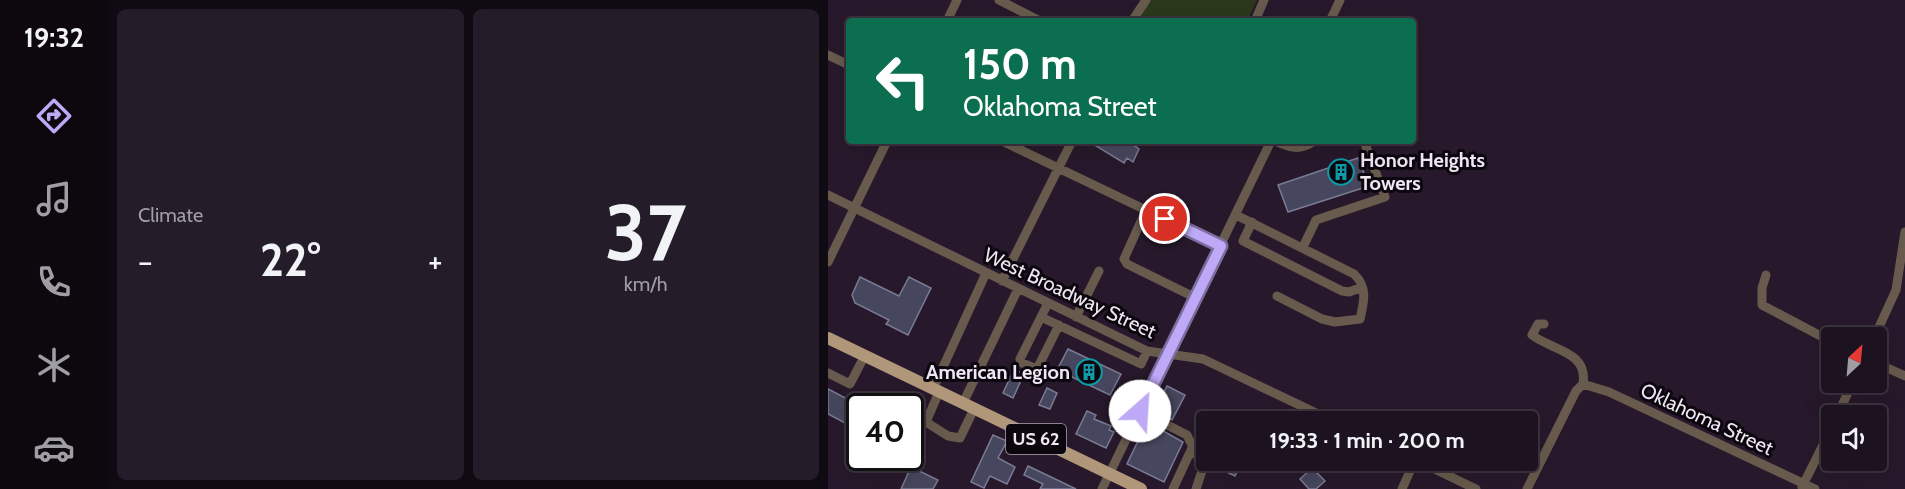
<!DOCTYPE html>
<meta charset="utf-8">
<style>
:root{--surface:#1d1320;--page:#251c29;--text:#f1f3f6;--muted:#a09ea5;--line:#3b323e;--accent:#bda9f5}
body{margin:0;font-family:Cabin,sans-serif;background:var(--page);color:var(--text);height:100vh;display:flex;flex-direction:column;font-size:22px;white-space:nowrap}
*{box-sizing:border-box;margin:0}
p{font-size:20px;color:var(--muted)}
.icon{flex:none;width:33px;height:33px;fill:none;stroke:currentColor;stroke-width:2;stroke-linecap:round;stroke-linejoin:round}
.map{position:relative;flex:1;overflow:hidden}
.drawer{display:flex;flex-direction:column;gap:9px;padding:9px;background:#100a12;width:720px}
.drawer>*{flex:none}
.hud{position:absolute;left:18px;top:18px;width:570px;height:126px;border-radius:6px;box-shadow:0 6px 24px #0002,0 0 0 2px var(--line);background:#0b6e4f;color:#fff;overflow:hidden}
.needle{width:39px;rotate:26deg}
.fabs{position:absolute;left:993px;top:327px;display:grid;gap:12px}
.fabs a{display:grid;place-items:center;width:66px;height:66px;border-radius:6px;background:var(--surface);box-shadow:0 6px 24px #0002,0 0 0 2px var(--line);font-size:30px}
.speed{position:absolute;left:18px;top:393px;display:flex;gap:12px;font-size:30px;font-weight:700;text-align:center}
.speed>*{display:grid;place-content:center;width:78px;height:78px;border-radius:50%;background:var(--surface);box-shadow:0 6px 24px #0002,0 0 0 2px var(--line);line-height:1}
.speed .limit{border:3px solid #111;border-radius:9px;background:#fff;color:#111}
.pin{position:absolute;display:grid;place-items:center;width:51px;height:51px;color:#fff;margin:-26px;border:3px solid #fff;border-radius:50%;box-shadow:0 2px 6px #0007}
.me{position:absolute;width:66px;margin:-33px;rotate:26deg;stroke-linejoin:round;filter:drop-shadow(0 0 4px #0008)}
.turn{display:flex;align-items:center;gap:21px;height:126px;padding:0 18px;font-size:27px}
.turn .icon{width:78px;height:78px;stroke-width:2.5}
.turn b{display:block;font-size:42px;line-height:51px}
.big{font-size:45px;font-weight:700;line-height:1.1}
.drawer .widget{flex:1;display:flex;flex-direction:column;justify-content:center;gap:9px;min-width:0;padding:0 21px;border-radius:9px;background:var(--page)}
.drawer .dial{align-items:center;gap:0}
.dial b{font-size:78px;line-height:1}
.heat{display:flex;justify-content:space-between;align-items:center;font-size:33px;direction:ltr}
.drawer .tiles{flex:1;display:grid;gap:9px;grid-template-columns:repeat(2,1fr)}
.trip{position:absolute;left:368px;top:411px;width:342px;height:60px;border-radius:6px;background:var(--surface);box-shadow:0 6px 24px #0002,0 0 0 2px var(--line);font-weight:700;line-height:60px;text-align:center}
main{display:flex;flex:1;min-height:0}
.tab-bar{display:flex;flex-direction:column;width:108px;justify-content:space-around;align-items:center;background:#0c080d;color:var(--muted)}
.tab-bar .icon{width:42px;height:42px}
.tab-bar .current{color:var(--accent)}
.tab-bar b{font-size:27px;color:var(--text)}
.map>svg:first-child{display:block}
.green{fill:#2c381c}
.building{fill:#46465e;stroke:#7a7b94;stroke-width:1.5}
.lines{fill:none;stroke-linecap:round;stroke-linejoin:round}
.minor{stroke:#685b4d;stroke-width:9}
.major{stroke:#b1977a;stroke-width:12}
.route-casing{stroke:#7b6e9f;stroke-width:15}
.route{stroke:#bda9f5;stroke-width:10}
.labels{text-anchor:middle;stroke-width:6;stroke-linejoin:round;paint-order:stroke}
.shield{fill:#0c070e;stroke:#aca4af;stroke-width:1.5}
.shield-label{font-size:18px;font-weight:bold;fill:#f1e7f4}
.poi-label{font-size:20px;font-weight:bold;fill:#f1e7f4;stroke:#0c070e;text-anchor:start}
.street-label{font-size:20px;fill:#f1e7f4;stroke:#0c070e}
</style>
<main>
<nav class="tab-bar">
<b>19:32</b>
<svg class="icon current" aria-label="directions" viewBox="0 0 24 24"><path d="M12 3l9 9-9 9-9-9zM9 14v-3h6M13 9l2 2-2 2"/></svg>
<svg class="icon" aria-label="music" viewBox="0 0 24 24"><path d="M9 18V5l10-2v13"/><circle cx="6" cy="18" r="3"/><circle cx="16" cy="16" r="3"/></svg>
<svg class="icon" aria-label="phone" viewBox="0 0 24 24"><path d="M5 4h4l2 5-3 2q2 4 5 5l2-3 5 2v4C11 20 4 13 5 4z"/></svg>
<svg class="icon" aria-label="climate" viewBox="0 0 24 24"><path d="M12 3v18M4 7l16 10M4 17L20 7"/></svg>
<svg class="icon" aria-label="car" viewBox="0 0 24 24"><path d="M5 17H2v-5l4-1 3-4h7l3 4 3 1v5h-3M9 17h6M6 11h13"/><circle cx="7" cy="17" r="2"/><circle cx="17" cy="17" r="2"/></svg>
</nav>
<section class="drawer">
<div class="tiles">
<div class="widget"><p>Climate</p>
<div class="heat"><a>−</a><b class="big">22°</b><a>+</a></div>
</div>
<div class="widget dial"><b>37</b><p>km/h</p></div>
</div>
</section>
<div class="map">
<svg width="1077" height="489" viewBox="0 0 1077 489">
<rect width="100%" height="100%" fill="#27192b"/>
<path class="green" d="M323,0H429L419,21H307Z"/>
<path class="building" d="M260,141H300L311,149L305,162L299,158L296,163Z
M530,158L541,186L460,212L450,185Z
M32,277L71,296L81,277L103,288L80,335L58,324L61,320L27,303L24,295Z
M240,349L293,374L282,395L229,370Z
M186,369L196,374L185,398L175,393Z
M339,386L357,395L344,420L327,411Z
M219,388L229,393L222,409L211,405Z
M0,389L27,403L17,423L0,414Z
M259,411L268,415L266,419L283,426L281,430L286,432L278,448L248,434Z
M319,422L355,442L336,482L299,464Z
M165,435L179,441L170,458L187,467L179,484L162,476L156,488L143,482Z
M391,460L413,463L407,476L388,467Z
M200,466L248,489H212L215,484L196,475Z
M83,467L110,480L105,489H73Z
M484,468L497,481L488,489H481L472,479Z"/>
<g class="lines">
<path class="minor" d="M171,0L212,21
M119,21L129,0
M304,21L318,0
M427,21L436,0
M502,21L512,0
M0,55L21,65
M174,141L393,246
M447,141C462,148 472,151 486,141
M0,195L319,351L375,359L507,422
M318,210L296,259L299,264L368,298
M408,215L526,274C540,287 536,302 532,319L507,322L494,319L449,296
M424,222L415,241L514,291L521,292L534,287
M475,247L488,220L557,197L536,141
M0,262L59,141
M938,275L934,288V305L1004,342
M174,281L244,141
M220,303L192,359L194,363L209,369L231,325
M213,317L313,364L319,351
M248,317L271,271
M716,324H710L704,335C725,351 760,351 755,384
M1046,338L1068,290L1077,232
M1048,363L1077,376
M0,373L22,384L37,355
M755,384L781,392L987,489
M105,389L158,273
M111,392L98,422L120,436L132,438L146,409
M135,403L190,289
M312,411L359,435L375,468L368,489
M1009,416L1025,382
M588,460L648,489
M974,487L1004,427
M274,489L443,141
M345,489L364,448
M574,489L587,460
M699,489L748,391L755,384"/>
<path class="major" d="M0,338L313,489"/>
</g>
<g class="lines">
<g class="route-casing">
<path id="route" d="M312,411L393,246L337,219"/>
</g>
<use href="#route" class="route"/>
</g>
<defs>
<g id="building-ring" transform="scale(1.35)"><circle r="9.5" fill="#0c070e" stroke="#0f9aa8" stroke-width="1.5"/><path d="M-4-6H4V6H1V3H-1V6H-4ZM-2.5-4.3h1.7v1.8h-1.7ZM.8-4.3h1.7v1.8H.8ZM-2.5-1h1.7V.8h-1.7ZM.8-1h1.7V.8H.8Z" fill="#0f9aa8"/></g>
</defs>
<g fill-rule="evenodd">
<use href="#building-ring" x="513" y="172"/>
<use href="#building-ring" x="261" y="372"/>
</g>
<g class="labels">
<rect class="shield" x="178" y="424" width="60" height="30" rx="4.5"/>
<g class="shield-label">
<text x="208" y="445">US 62</text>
</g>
<g class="poi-label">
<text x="532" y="167">Honor Heights<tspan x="532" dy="23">Towers</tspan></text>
<text x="242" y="379" text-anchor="end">American Legion</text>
</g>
<g class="street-label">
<text transform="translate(242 293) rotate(25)" y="7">West Broadway Street</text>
<text transform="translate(879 419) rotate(25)" y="7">Oklahoma Street</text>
</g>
</g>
</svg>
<div class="fabs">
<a><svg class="needle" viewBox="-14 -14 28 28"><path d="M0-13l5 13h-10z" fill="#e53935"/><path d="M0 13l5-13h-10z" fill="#a09ea5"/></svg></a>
<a><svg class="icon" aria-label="sound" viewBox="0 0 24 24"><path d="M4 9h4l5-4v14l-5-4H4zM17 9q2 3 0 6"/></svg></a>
</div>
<div class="speed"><div class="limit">40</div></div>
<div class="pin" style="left:337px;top:219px;background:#d93025"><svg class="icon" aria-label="arrive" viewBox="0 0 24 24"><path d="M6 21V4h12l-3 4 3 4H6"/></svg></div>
<svg class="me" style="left:312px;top:411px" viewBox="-20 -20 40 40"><circle r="19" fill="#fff"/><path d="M0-13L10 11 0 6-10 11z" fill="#bda9f5"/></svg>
<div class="trip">19:33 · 1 min · 200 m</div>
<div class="hud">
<div class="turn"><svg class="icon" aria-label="left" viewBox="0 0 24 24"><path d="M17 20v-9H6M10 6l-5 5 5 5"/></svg><div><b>150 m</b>Oklahoma Street</div></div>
</div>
</div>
</main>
